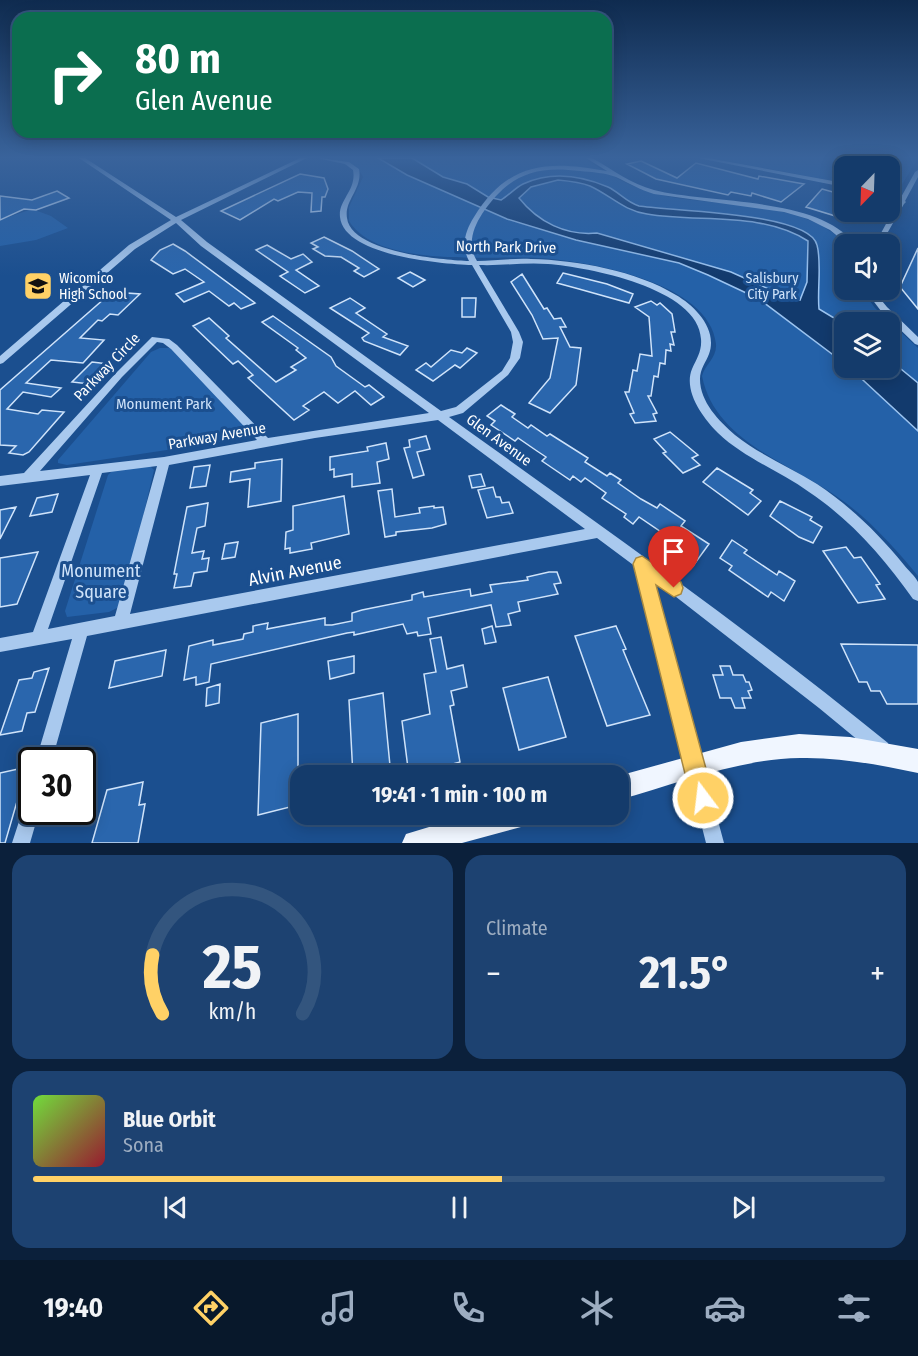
<!DOCTYPE html>
<meta charset="utf-8">
<style>
:root{--surface:#143b6b;--page:#1d4271;--text:#f1f3f6;--muted:#9dadc1;--line:#33557e;--accent:#ffd166}
body{margin:0;font-family:"Fira Sans Condensed",sans-serif;background:var(--page);color:var(--text);height:100vh;display:flex;flex-direction:column;font-size:22px;white-space:nowrap}
*{box-sizing:border-box;margin:0}
p{font-size:20px;color:var(--muted)}
.icon{flex:none;width:33px;height:33px;fill:none;stroke:currentColor;stroke-width:2;stroke-linecap:round;stroke-linejoin:round}
.map{position:relative;height:843px;overflow:hidden}
.panel{display:flex;flex-direction:column;gap:12px;padding:12px;background:#0b203b;flex:1}
.panel>*{flex:none}
.guide{position:absolute;left:12px;top:12px;width:600px;height:126px;border-radius:18px;box-shadow:0 3px 15px #0003,0 0 0 2px var(--line);background:#0b6e4f;color:#fff;overflow:hidden}
.needle{width:39px;rotate:203deg}
.tools{position:absolute;left:834px;top:156px;display:grid;gap:12px}
.tools a{display:grid;place-items:center;width:66px;height:66px;border-radius:12px;background:var(--surface);box-shadow:0 3px 15px #0003,0 0 0 2px var(--line);font-size:30px}
.speed{position:absolute;left:18px;top:747px;display:flex;gap:12px;font-size:30px;font-weight:700;text-align:center}
.speed>*{display:grid;place-content:center;width:78px;height:78px;border-radius:50%;background:var(--surface);box-shadow:0 3px 15px #0003,0 0 0 2px var(--line);line-height:1}
.speed .limit{border:3px solid #111;border-radius:9px;background:#fff;color:#111}
.pin{position:absolute;display:grid;place-items:center;width:51px;height:51px;color:#fff;margin:-62px -26px;border-radius:50% 50% 50% 0;rotate:-45deg;box-shadow:0 0 6px #0007}
.pin .icon{rotate:45deg}
.me{position:absolute;width:66px;margin:-33px;rotate:345deg;stroke-linejoin:round;filter:drop-shadow(0 0 4px #0008)}
.turn{display:flex;align-items:center;gap:21px;height:126px;padding:0 24px;font-size:27px}
.turn .icon{width:78px;height:78px;stroke-width:2.5}
.turn b{display:block;font-size:42px;line-height:51px}
.big{font-size:45px;font-weight:700;line-height:1.1}
.panel .tile{flex:1;display:flex;flex-direction:column;justify-content:center;gap:9px;min-width:0;padding:0 21px;border-radius:18px;background:var(--page)}
.panel .dial{align-items:center;gap:0}
.dial svg{height:156px;overflow:visible;fill:none;stroke:var(--line);stroke-width:7;stroke-linecap:round;text-anchor:middle}
.dial text{fill:var(--text);stroke:none}
.song{display:flex;align-items:center;gap:18px}
.cover{width:72px;height:72px;border-radius:9px;background:linear-gradient(135deg,hsl(100 70% 55%),hsl(350 70% 35%))}
.played{height:6px;border-radius:3px;background:linear-gradient(90deg,var(--accent) 55%,var(--line) 55%)}
.keys{display:flex;justify-content:space-around;direction:ltr}
.heat{display:flex;justify-content:space-between;align-items:center;font-size:33px;direction:ltr}
.panel .tiles{flex:1;display:grid;gap:12px;grid-template-columns:1fr 1fr}
.tile:last-child{grid-column:span 2}
.trip{position:absolute;left:290px;top:765px;width:339px;height:60px;border-radius:18px;background:var(--surface);box-shadow:0 3px 15px #0003,0 0 0 2px var(--line);font-weight:700;line-height:60px;text-align:center}
.menu{display:flex;height:96px;justify-content:space-around;align-items:center;background:#08182b;color:var(--muted)}
.menu .icon{width:42px;height:42px}
.menu .on{color:var(--accent)}
.menu b{font-size:27px;color:var(--text)}
.map>svg:first-child{display:block}
.green{fill:#2461a8;fill-rule:evenodd}
.water{fill:#123a6d;stroke:#9cc4f0;stroke-width:1.5;fill-rule:evenodd}
.building{fill:#2a66ad;stroke:#cfe3fa;stroke-width:1.5}
.lines{fill:none;stroke-linecap:round;stroke-linejoin:round}
.minor{fill:#a9c9ee;fill-rule:evenodd}
.major{fill:#f0f6ff;fill-rule:evenodd}
.route{fill:#ffd166;stroke:#a68842;stroke-width:1.5}
.labels{text-anchor:middle;stroke-width:6;stroke-linejoin:round;paint-order:stroke}
.far-poi-label{font-size:14px;fill:#fff;stroke:#1b4f8f;text-anchor:start}
.far-park-label{font-size:14px;fill:#cfe3fa;stroke:#1b4f8f}
.street-label{font-size:15px;fill:#fff;stroke:#1b4f8f}
.park-label{font-size:15px;fill:#cfe3fa;stroke:#1b4f8f}
.near-park-label{font-size:18px;fill:#cfe3fa;stroke:#1b4f8f}
.near-street-label{font-size:18px;fill:#fff;stroke:#1b4f8f}
</style>
<div class="map">
<svg width="918" height="843" viewBox="0 0 918 843">
<rect width="100%" height="100%" fill="#1b4f8f"/>
<path class="green" d="M331,158H584C606,172 627,186 653,193C711,209 801,197 846,244L844,290H862L875,308L918,348V576C895,548 869,519 839,498C791,463 715,442 702,376C705,364 717,358 716,344C710,282 588,261 539,258C490,255 379,269 349,221V207L363,177C356,162 347,161 331,158ZM844,322H890V368H844Z
M711,158H918L898,191L890,194V166H844V183Z
M32,209L51,216L68,228L36,240L0,246V220Z
M160,348H170L250,429L240,439L67,465L58,463V460L151,352Z
M150,466L154,470L124,598L117,608L109,612L67,617L65,611L108,475L112,471Z"/>
<path class="water" d="M378,158H412L443,177L467,184L488,197L501,200C508,196 515,188 523,184C551,171 580,175 608,187C619,192 626,202 639,206C669,211 809,212 817,245C822,263 817,291 819,309L844,324V363L759,299L708,275L679,263L576,240L507,219L407,175ZM558,180C569,181 580,182 590,186C610,195 624,211 647,214C699,223 761,211 808,241L807,282L800,300L782,295L731,272L597,233C566,236 538,222 519,198L531,187Z
M890,360L918,383V431L850,368H890Z"/>
<path class="building" d="M641,161L677,178L696,163L758,179L759,176L804,184L781,202L752,193L751,196L731,192L728,195L656,179L627,164Z
M300,174L324,178L328,189L325,197H322L321,211L311,212L312,193L298,192L278,201L274,199L240,220L221,211Z
M822,189L844,195V213L842,218L806,207Z
M57,191L69,198L36,210L24,209L0,220V196L32,200Z
M324,237L352,251L379,269L364,277L354,271L359,268L341,257L325,256L313,249L318,247L311,243Z
M173,244L185,251L255,303L241,309L234,303L229,306L209,291L184,302L176,294L204,282L185,269L173,274L151,260L160,250Z
M267,245L291,259L303,254L312,262L296,270L319,286L305,293L280,276L288,272L256,250Z
M918,248V309L900,287Z
M410,272L425,280L413,287L398,278Z
M563,273L607,284L633,294L629,303L579,289L557,283Z
M522,274L544,309L547,308L554,319L561,318L566,327H560L570,347L581,348L576,385L550,413L529,403L550,378L558,338L543,339L532,315L511,282Z
M112,292L140,294L118,315L110,314L102,321L98,320L80,338L104,340L83,363L51,360L26,383L61,388L51,397L23,392L7,409L38,414L42,410L64,412L29,452L23,455L9,453L16,446L0,445V390Z
M350,298L365,308L356,313L387,334L383,337L408,346L400,355L364,341L362,338L369,333L330,308Z
M462,298H476L475,317H462Z
M651,301L657,305L660,303L672,314L675,332H671L674,345L670,344L671,351L666,350L665,364L660,363L658,377L654,376L651,396H648L657,413L653,414L656,421L635,423L630,414L634,413L625,392H629L633,370L637,371L640,354L652,356L649,317L635,307Z
M273,316L331,357L336,366L365,387L369,385L384,397L371,405L355,391L338,403L324,392L303,406L309,410L294,420L248,378L253,375L238,361L233,364L193,326L209,318L229,336L226,338L276,382L296,370L291,367L306,358L296,350L298,348L262,322Z
M467,348L477,353L460,368L455,365L433,381L416,370L426,363L431,367L451,350L462,353Z
M92,362L109,364L90,384L72,382Z
M501,405L515,414L512,417L528,428L531,425L547,436L550,434L588,458L585,462L607,476L610,473L621,480L618,483L641,499L657,508L660,504L685,521L681,526L709,544L693,566L684,559L686,556L658,536L661,532L639,517L633,524L624,517L626,514L602,498L606,493L585,478L581,482L573,476L570,480L542,461L546,457L537,451L518,438L515,441L491,425L495,421L487,416Z
M670,432L698,455L692,458L700,465L683,473L663,453L666,452L654,439Z
M426,436L430,449L417,452L424,475L413,478L404,448L410,447L409,440Z
M386,443L389,459L377,462L380,483L352,487V474L334,477V469L330,470V457L368,451L367,447Z
M282,459L281,501L248,507L250,479L230,482L231,472L255,468V463Z
M210,465L206,486L190,488L194,467Z
M717,468L753,490L750,493L761,501L748,515L703,482Z
M481,474L485,486L472,488L469,476Z
M493,487L496,497H500L502,503L509,502L513,513L487,518L478,490Z
M392,489L395,517L420,513L419,508L434,506V508L443,507L446,524L432,528L396,532V535L385,537L378,491Z
M58,494L52,512L30,516L37,498Z
M344,496L349,534L311,543L312,549L290,553V548L285,549L286,532L293,530V506Z
M780,501L812,517L810,520L822,527L813,543L799,537L770,516Z
M208,503L205,526L197,528L192,553L204,551L202,559L209,558L207,571L194,573L191,586L174,588L177,574H174L187,507Z
M16,507L0,539V510Z
M732,540L747,550L744,553L777,575L779,571L795,581L784,601L771,592L768,597L729,570L732,566L720,558Z
M238,542L235,557L222,559L225,544Z
M846,547L854,558L861,557L880,584L876,585L885,599L858,603L823,551Z
M38,552L17,604L0,607V558Z
M549,572H557L561,583L554,584L558,594L518,602L520,611L508,614L511,625L496,627L491,605L428,618L431,634L418,636L417,632L407,634L403,624L354,635V632L347,633L211,664L209,682L196,685V677L184,680L189,646L213,640V645L243,639L244,634L253,632V626L268,623L267,629L325,618V625H332L352,621V613L362,610L412,600V595L423,592L424,597L470,589L471,596L492,592L490,585L528,580L527,577Z
M492,626L496,642L485,644L482,629Z
M616,626L626,649L623,650L650,715L607,726L575,636Z
M441,637L447,669L463,665L467,687L451,691L454,705L450,706L460,762L409,776L402,721L430,714L424,674L436,672L430,639Z
M841,644L918,645V704H887L880,691H871L867,682H859Z
M166,650L162,676L109,688L115,661Z
M354,656V673L330,679L328,661Z
M720,666H730L733,675H743L746,682H749L752,690L748,691L751,698H742L745,708H735L731,698H720L713,675H723Z
M49,668L35,712L27,713L22,731L0,735L19,680L32,678L34,672Z
M548,677L566,737L519,750L503,688Z
M220,684L219,703L206,706L207,688Z
M383,693L391,776H353L349,700Z
M298,714V805L258,815L261,723Z
M27,767L5,843H0V773Z
M143,782L139,805L145,804L138,843H92L107,790Z"/>
<g class="lines">
<path class="minor" d="M79,158H85L176,217L300,158H307L181,220L207,242L441,411L456,407L502,371L510,358L513,342L511,332L472,265C442,264 344,256 340,217C338,200 357,190 353,170L345,164L321,159L320,158L349,162L359,169C363,189 344,200 347,218C351,252 442,260 469,261C461,246 465,231 474,217C508,162 547,160 607,171L586,158H592C612,169 631,184 654,190C707,204 820,196 854,244H847L830,230L808,219L784,212L654,194C640,190 629,183 616,177C606,173 592,172 580,171C534,165 509,175 482,214C473,228 467,245 477,261C495,261 513,258 531,259C577,260 637,271 676,295C695,306 718,329 709,354C706,362 700,369 700,379C700,402 719,421 735,435C760,455 790,467 817,484C850,506 879,534 904,565C908,570 915,576 918,582C918,587 918,595 918,601L913,599C884,558 851,520 809,492C780,471 744,458 718,433C703,418 683,391 692,369C697,358 702,351 701,339C699,288 587,267 548,264C525,262 502,266 479,265L519,332L523,342L520,358L508,375L463,413L449,417C597,523 747,628 888,743L890,749L888,755L882,757L876,755L819,708L653,579L724,843H706L636,567L597,538L87,636L52,760H36L72,639L0,652V638L33,632L90,475L0,486V476L24,473L116,373L152,337L169,339L177,345L268,438L429,413L201,246L176,223L135,249L3,363L0,364V356L129,245L171,220ZM157,342L163,343L171,349L257,440L164,457L40,471L122,377ZM438,420L585,529L130,614L169,465L315,438ZM157,466L115,616L48,629L102,473Z
M698,158H708L844,183V187Z
M918,170V177L905,201L906,202L904,204L881,244H875L898,202L890,200V196L900,199L915,172Z
M865,290H873L887,307L918,337V345L915,344L881,311Z
M32,797V812H39L30,843H12L26,800Z"/>
<path class="major" d="M799,734L850,737L918,749V773C879,765 840,757 800,758C738,759 677,784 618,800V776L741,742Z
M472,814H533L530,823L521,827L462,843H402L406,834Z"/>
</g>
<linearGradient id="sky" x2="0" y2="1"><stop stop-color="#0f2b4f"/><stop offset="0.57" stop-color="#39639b"/><stop offset="1" stop-color="#39639b" stop-opacity="0"/></linearGradient>
<rect width="918" height="276" fill="url(#sky)"/>
<path class="route" d="M642,556L681,582L683,588L681,594L674,597L656,585L714,798L711,806L703,810L695,806L691,798L633,564L636,558Z"/>
<defs>
<g id="school-square" transform="scale(1.5)"><rect x="-9" y="-9" width="18" height="18" rx="4" fill="#ffd166" stroke="#1b4f8f"/><path d="M0-5L7-2L0 1L-7-2ZM-4 1L0 2.5L4 1V4Q0 6-4 4Z" fill="#111"/></g>
</defs>
<g fill-rule="evenodd">
<use href="#school-square" x="38" y="286"/>
</g>
<g class="labels">
<g class="far-poi-label">
<text x="59" y="283">Wicomico<tspan x="59" dy="16">High School</tspan></text>
</g>
<g class="far-park-label">
<text x="772" y="283">Salisbury<tspan x="772" dy="16">City Park</tspan></text>
</g>
<g class="street-label">
<text transform="translate(506 247) rotate(1)" y="5">North Park Drive</text>
<text transform="translate(107 367) rotate(-46)" y="5">Parkway Circle</text>
<text transform="translate(217 436) rotate(-10)" y="5">Parkway Avenue</text>
<text transform="translate(499 440) rotate(36)" y="5">Glen Avenue</text>
</g>
<g class="park-label">
<text x="164" y="409">Monument Park</text>
</g>
<g class="near-park-label">
<text x="101" y="577">Monument<tspan x="101" dy="21">Square</tspan></text>
</g>
<g class="near-street-label">
<text transform="translate(295 571) rotate(-11)" y="6">Alvin Avenue</text>
</g>
</g>
</svg>
<div class="tools">
<a><svg class="needle" viewBox="-14 -14 28 28"><path d="M0-13l5 13h-10z" fill="#e53935"/><path d="M0 13l5-13h-10z" fill="#9dadc1"/></svg></a>
<a><svg class="icon" aria-label="sound" viewBox="0 0 24 24"><path d="M4 9h4l5-4v14l-5-4H4zM17 9q2 3 0 6"/></svg></a>
<a><svg class="icon" aria-label="layers" viewBox="0 0 24 24"><path d="M12 4l9 5-9 5-9-5zM3 14l9 5 9-5"/></svg></a>
</div>
<div class="speed"><div class="limit">30</div></div>
<div class="pin" style="left:674px;top:588px;background:#d93025"><svg class="icon" aria-label="arrive" viewBox="0 0 24 24"><path d="M6 21V4h12l-3 4 3 4H6"/></svg></div>
<svg class="me" style="left:703px;top:798px" viewBox="-20 -20 40 40"><circle r="17" fill="#ffd166" stroke="#fff" stroke-width="3"/><path d="M0-11L8 9 0 5-8 9z" fill="#fff"/></svg>
<div class="trip">19:41 · 1 min · 100 m</div>
<div class="guide">
<div class="turn"><svg class="icon" aria-label="right" viewBox="0 0 24 24"><path d="M7 20v-9h11M14 6l5 5-5 5"/></svg><div><b>80 m</b>Glen Avenue</div></div>
</div>
</div>
<section class="panel">
<div class="tiles">
<div class="tile dial"><svg viewBox="0 0 100 80">
<path d="M14 69A42 42 0 1 1 86 69"/>
<path d="M14 69A42 42 0 0 1 9 39" stroke="#ffd166"/>
<text x="50" y="56" font-size="32" font-weight="700">25</text>
<text x="50" y="72" font-size="11">km/h</text>
</svg></div>
<div class="tile"><p>Climate</p>
<div class="heat"><a>−</a><b class="big">21.5°</b><a>+</a></div>
</div>
<div class="tile">
<div class="song"><i class="cover"></i><div><b>Blue Orbit</b><p>Sona</p></div></div>
<div class="played"></div>
<div class="keys"><svg class="icon" aria-label="previous" viewBox="0 0 24 24"><path d="M18 5L8 12l10 7zM5 5v14"/></svg><svg class="icon" aria-label="pause" viewBox="0 0 24 24"><path d="M8 5v14M16 5v14"/></svg><svg class="icon" aria-label="next" viewBox="0 0 24 24"><path d="M6 5l10 7-10 7zM19 5v14"/></svg></div>
</div>
</div>
</section>
<nav class="menu">
<b>19:40</b>
<svg class="icon on" aria-label="directions" viewBox="0 0 24 24"><path d="M12 3l9 9-9 9-9-9zM9 14v-3h6M13 9l2 2-2 2"/></svg>
<svg class="icon" aria-label="music" viewBox="0 0 24 24"><path d="M9 18V5l10-2v13"/><circle cx="6" cy="18" r="3"/><circle cx="16" cy="16" r="3"/></svg>
<svg class="icon" aria-label="phone" viewBox="0 0 24 24"><path d="M5 4h4l2 5-3 2q2 4 5 5l2-3 5 2v4C11 20 4 13 5 4z"/></svg>
<svg class="icon" aria-label="climate" viewBox="0 0 24 24"><path d="M12 3v18M4 7l16 10M4 17L20 7"/></svg>
<svg class="icon" aria-label="car" viewBox="0 0 24 24"><path d="M5 17H2v-5l4-1 3-4h7l3 4 3 1v5h-3M9 17h6M6 11h13"/><circle cx="7" cy="17" r="2"/><circle cx="17" cy="17" r="2"/></svg>
<svg class="icon" aria-label="filters" viewBox="0 0 24 24"><path d="M4 7h16M4 17h16"/><circle cx="9" cy="7" r="2"/><circle cx="15" cy="17" r="2"/></svg>
</nav>
